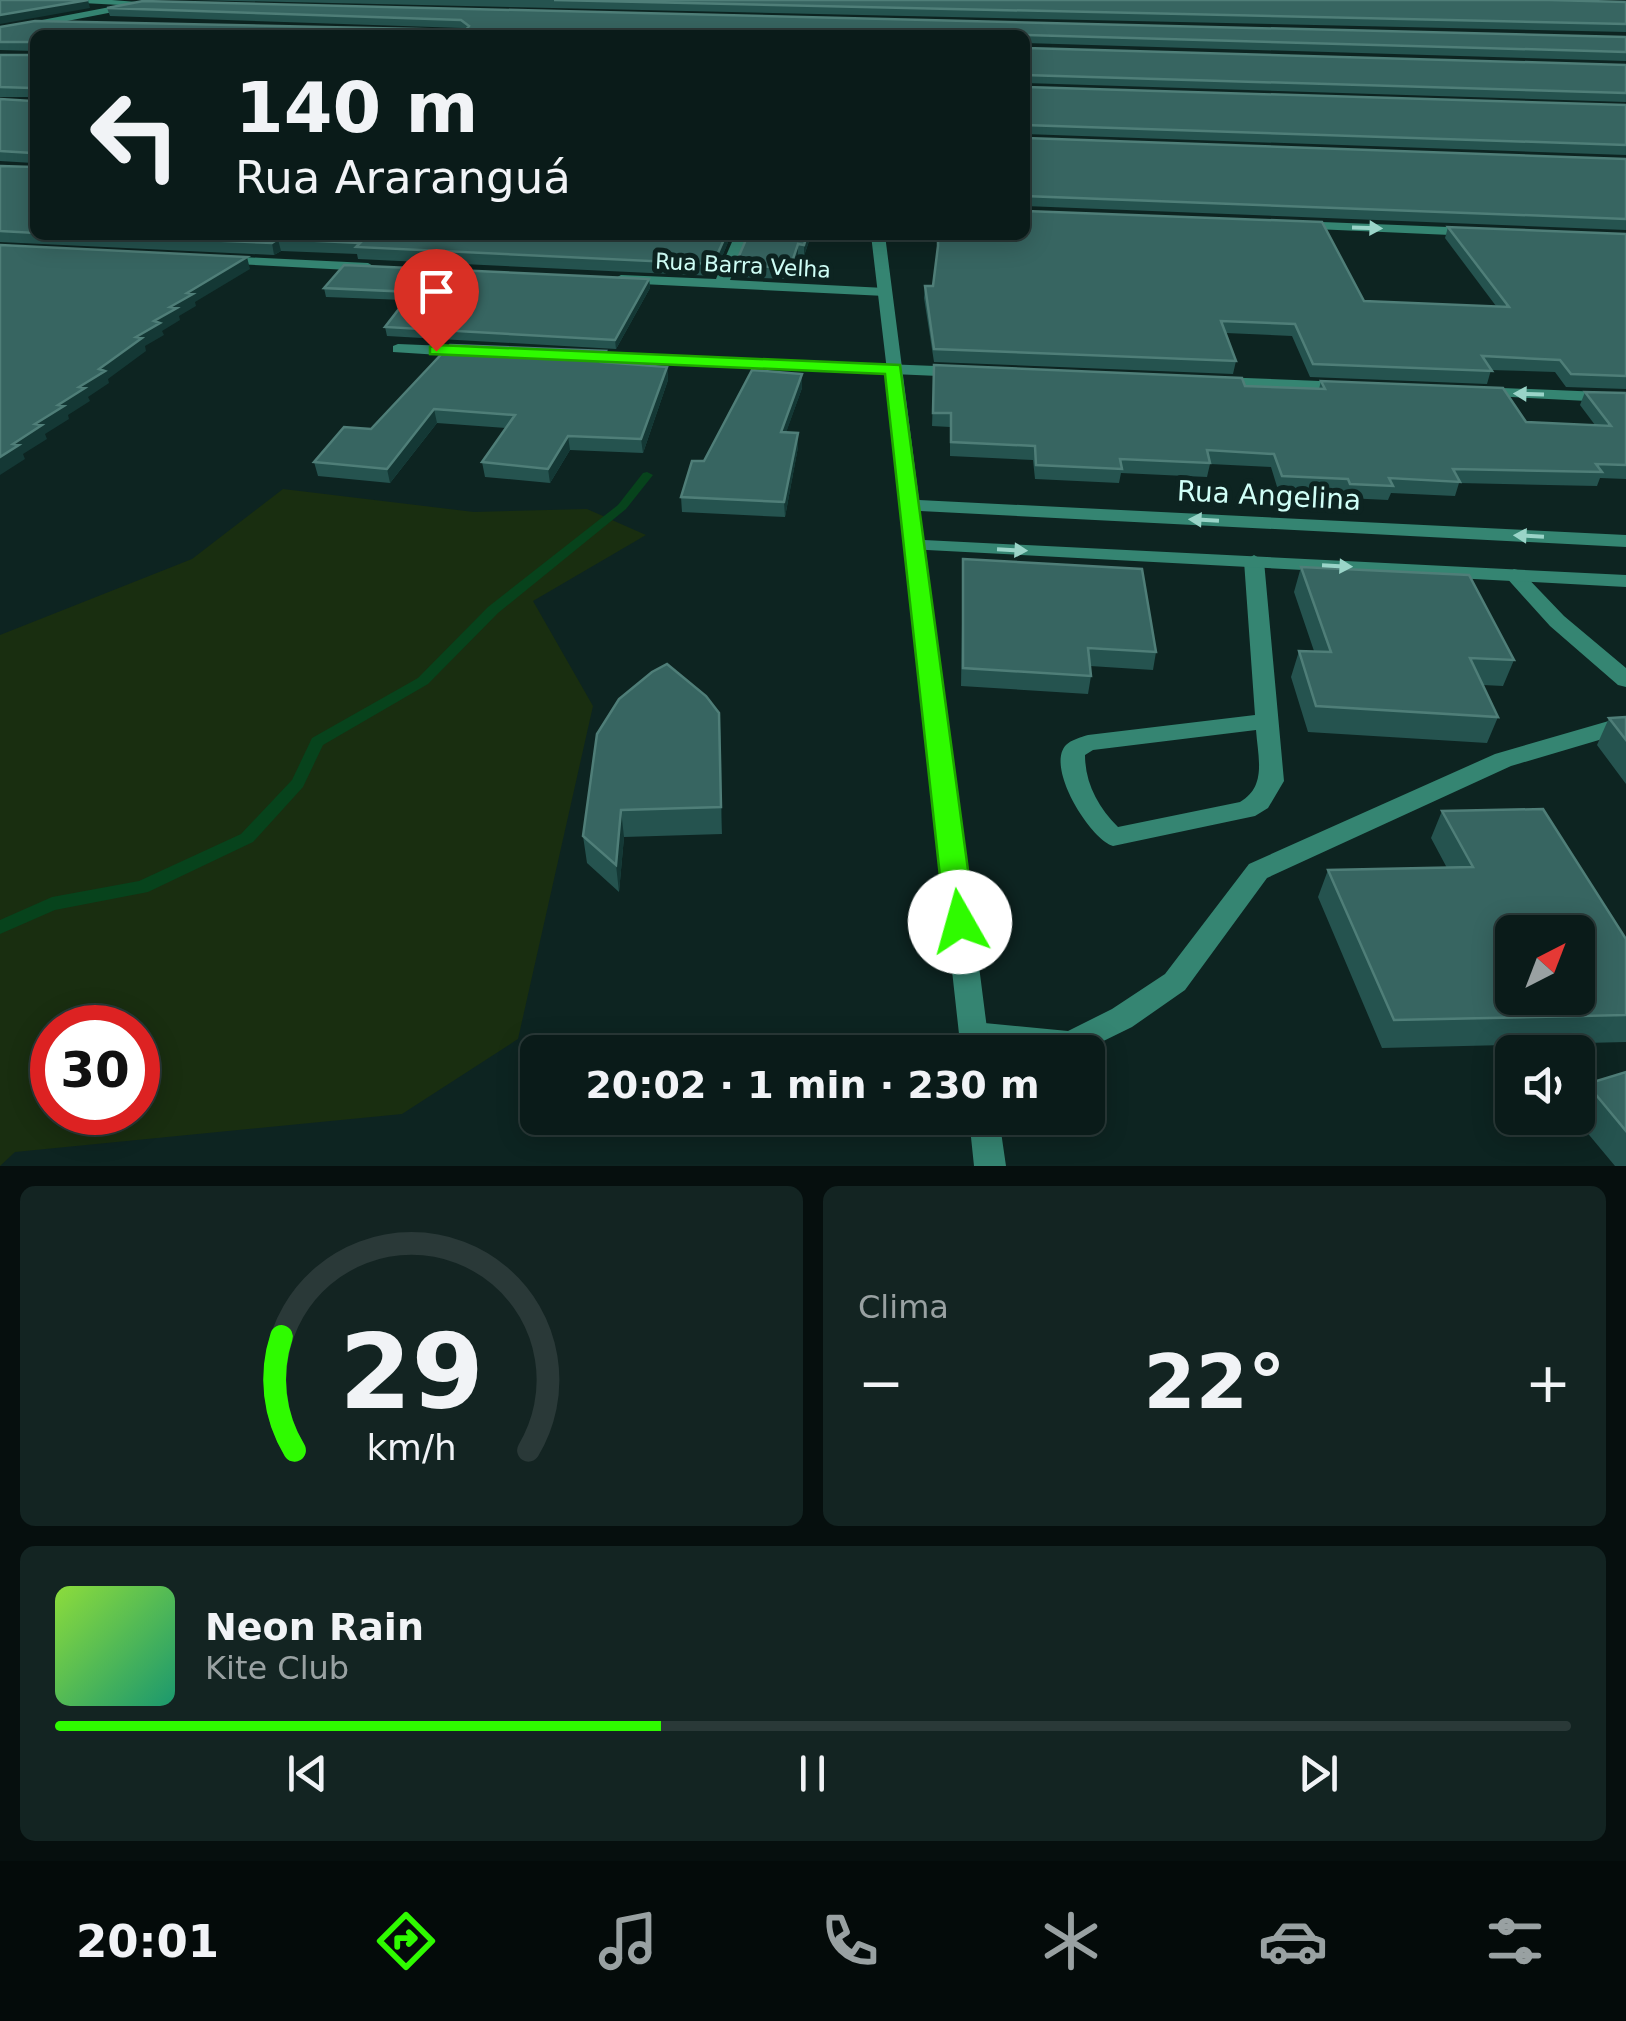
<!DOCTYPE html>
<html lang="pt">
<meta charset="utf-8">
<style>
:root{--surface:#0a1b19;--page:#132422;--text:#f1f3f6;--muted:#99a1a2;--line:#2a3938;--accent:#2ffb00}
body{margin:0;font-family:"DejaVu Sans",sans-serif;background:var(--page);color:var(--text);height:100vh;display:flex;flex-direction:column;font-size:38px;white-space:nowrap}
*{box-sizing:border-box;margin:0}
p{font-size:32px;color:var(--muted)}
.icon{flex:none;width:55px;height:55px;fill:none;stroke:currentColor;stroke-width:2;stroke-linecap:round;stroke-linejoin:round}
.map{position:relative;height:1166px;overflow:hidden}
.details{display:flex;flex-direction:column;gap:20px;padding:20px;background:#060f0e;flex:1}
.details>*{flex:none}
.guide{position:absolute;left:30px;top:30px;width:1000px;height:210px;border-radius:15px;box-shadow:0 5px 25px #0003,0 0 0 2px var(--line);background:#0a1b19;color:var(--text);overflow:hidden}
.needle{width:65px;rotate:42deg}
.tools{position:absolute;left:1495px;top:915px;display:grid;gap:20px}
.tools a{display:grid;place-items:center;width:100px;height:100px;border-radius:15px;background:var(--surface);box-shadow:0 5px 25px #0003,0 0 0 2px var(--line);font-size:50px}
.speed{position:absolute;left:30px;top:1005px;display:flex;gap:20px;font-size:50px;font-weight:700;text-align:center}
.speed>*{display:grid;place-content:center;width:130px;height:130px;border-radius:50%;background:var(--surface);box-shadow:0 5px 25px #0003,0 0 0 2px var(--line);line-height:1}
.speed .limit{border:15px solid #d22;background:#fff;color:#111}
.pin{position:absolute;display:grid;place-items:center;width:85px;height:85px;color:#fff;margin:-102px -42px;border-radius:50% 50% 50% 0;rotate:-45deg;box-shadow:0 0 10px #0007}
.pin .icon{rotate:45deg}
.me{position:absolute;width:110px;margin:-55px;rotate:353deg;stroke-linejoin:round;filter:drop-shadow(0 0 8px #0008)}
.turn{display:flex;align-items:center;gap:35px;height:210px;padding:0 40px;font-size:45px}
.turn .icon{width:130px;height:130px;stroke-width:2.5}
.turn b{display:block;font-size:70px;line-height:85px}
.big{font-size:75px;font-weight:600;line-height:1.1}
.details .tile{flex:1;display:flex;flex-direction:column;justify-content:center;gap:15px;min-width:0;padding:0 35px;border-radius:15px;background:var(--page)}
.details .dial{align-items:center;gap:0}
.dial svg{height:260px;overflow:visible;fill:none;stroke:var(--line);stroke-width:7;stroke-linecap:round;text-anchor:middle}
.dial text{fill:var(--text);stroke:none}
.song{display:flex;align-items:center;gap:30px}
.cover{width:120px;height:120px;border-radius:15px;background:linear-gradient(135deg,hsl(90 70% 55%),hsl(160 70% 35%))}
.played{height:10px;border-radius:5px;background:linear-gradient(90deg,var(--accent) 40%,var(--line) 40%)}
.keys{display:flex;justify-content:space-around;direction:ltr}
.heat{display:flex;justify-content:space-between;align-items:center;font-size:55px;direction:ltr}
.details .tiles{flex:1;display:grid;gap:20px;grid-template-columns:1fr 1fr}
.tile:last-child{grid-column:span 2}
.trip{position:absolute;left:520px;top:1035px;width:585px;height:100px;border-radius:15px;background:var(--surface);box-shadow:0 5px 25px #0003,0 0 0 2px var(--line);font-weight:600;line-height:100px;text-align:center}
.tab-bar{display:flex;height:160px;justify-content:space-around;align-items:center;background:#040b0a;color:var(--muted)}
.tab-bar .icon{width:70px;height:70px}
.tab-bar .on{color:var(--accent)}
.tab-bar b{font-size:45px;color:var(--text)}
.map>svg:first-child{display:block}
.green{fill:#192e10;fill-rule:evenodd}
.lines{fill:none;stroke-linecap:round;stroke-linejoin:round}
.stream{fill:#07431c;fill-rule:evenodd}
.service{fill:#358572;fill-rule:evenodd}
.minor{fill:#358572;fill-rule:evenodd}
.tertiary{fill:#358572;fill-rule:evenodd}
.wall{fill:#25534f}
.shaded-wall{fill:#143835}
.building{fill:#376561;stroke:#4f7e78;stroke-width:2.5;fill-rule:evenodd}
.oneway{fill:#9ad4c8}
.route{fill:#2ffb00;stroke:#1fa300;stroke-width:2.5}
.labels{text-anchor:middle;stroke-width:10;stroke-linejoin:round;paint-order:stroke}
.far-street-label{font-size:22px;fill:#d0fff7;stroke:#0d2421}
.street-label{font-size:28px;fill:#d0fff7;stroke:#0d2421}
</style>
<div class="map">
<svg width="1626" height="1166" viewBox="0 0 1626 1166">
<rect width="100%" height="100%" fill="#0d2421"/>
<path class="green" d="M283,489L474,512L587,509L646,535L533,601L593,706L518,1039L402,1114L15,1152L0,1166V635L192,559ZM52,1028H138V1112H52Z"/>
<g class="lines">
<path class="stream" d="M647,472L653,475L626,509L498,613L428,684L323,745L303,787L253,842L148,892L55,910L0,934V920L52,897L139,881L241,834L292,780L312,738L418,678L488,607L618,505L643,473Z"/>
<path class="service" d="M1254,555L1264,561L1284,781L1268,808L1255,816L1113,846C1090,839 1045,767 1066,745C1071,740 1081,737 1088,735L1255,715L1244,561ZM1256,730C1258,758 1267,786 1240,802L1118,827C1098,807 1085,783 1085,755L1093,750Z
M1514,569L1521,571L1564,616L1626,668V687L1618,685L1550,626L1504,575Z
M1626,716V732L1511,766L1267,878L1185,990L1132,1027L1081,1052H1025L964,1044L960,1035L964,1026L974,1022L1068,1031L1112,1009L1165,974L1249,864L1495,754Z"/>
<path class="minor" d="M131,3L134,8L0,34V28Z
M735,235H749L730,280L885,288L892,292L885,296L621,283L614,279L621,275L716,279Z
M222,256L368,263L375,267L368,271L217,263L215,260Z
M398,344L471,347L479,352L471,357L393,352V346Z
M580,352L961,367L969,372L961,377L575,360V354Z
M1219,377L1345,382L1353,387L1345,392L1213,385L1211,382Z
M1479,387L1626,393V403L1473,395L1471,392Z
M915,539L925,545L990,1052H961L905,545Z
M969,1118H999L1006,1166H974Z"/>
<path class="tertiary" d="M26,0H112L162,4L158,7Z
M1297,221L1473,228L1480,232L1473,236L1292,228L1291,225Z
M871,235H885L919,500L1626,535V547L920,511L924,540L1626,575V587L908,549Z"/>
</g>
<path class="wall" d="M193,0H1550L1626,2V32Z
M107,8L1626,37V61L1025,43V35H35V235H731L714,276L358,259L357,254L281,251L274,255L0,242V166L34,167L33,163L0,161V99L32,101L33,97H0V55H35L34,51L0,50V27L465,30L462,28L110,16Z
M1026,48L1626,65V102L1025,83Z
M1026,87L1626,105V155L1025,134Z
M1026,138L1626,159V230L1025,206Z
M1026,211L1364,301L1496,306L1445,238L1448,227L1626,234V389L1566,387L1555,372L1491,370L1487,384L1310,377L1292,336L1226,333L1236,361L1233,374L934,362L924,298L925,286H933L937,252V235H1025Z
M811,235L804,256H798L790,279L736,277L735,265Z
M649,279L650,288L616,349L387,336L385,327L405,300L326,297L324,288Z
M450,345L607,362L667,367L668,380L643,453L570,450L550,483L485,477L482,462L506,428L437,423L390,483L318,476L314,462L371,429Z
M934,365L1245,386L1319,389L1321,381L1526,422L1595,425L1580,405L1585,392L1626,393V479L1600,478L1597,486L1459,483L1455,496L1391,493L1388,500L1346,498L1344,493L1278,490L1271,467L1210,464L1207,477L1121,473L1119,483L1035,479L1033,460L950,456V427L932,426Z
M802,374V388L786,432L798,433V447L785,517L682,512L681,497L704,461Z
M963,559L1156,652L1153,670L1090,666L1091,676L1088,694L961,686Z
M1301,567L1514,660L1503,686L1483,685L1498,717L1487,743L1308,732L1291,677L1299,651H1314L1294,592Z
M719,713L722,834L624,837L619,892L587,863L583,836Z
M1626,717V784L1597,745L1609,718Z
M1442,811L1626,939V1042L1382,1048L1318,897L1328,870L1447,868L1431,838Z
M1626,1072V1166H1615L1575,1118H1578V1099L1587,1084Z"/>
<path class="shaded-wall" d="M88,0L90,8L0,24V15Z
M726,235H731L714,276L713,264Z
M807,235H811L804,256V245Z
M278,239L281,251L274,255L272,243Z
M798,244V256L790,279V268Z
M247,257L250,269L195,302L196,306L179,316L180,320L162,331L164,335L145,346L146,351L108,379L109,383L88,397L90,401L68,415L69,419L45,434L47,439L23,454L25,459L0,475V457L13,444L187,293Z
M649,279L650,288L616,349L615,340Z
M667,367L668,380L643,453L641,439Z
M802,374V388L781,447V432Z
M434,409L437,423L390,483L387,469Z
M798,433V447L785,517L784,502Z
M568,436L570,450L550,483L548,469Z
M719,713L721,739L722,834L721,807Z
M621,810L624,837L619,892L616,865Z"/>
<path class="building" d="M0,0H88L0,15Z
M554,0H1550L1626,2V24Z
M143,1L1626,37V52L1026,35H35V91L32,88L0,87V55H35L32,42H0V27L35,21L466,30L469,26L461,20L107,8Z
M1025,46L1026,48L1626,65V93L1025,75Z
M1025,85L1026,87L1626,105V145L1025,125Z
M35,93V233L0,231V166L34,167L32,153L0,151V99L32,101Z
M1025,135L1026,138L1626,159V219L1025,196Z
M1025,208L1026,211L1322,222L1364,301L1509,307L1448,227L1626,234V376L1571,374L1560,360L1482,356L1492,371L1313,364L1295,324L1221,321L1236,361L934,349L925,286H933L938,246V235H1025Z
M85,235H726L713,264L356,247L360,243L278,239L272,243Z
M748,235H807L804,245L798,244L790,268L735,265Z
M0,245L247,257L187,293L193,294L170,307L177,308L154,321L160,323L136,337L142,338L99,369L105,371L79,387L85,388L58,405L64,406L35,424L42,425L13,444L19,445L0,457Z
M344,265L649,279L615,340L385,327L412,292L324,288Z
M450,345L606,351L601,362L667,367L641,439L568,436L548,469L482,462L515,415L434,409L387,469L314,462L344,427L371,429Z
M934,365L1242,378L1245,386L1325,389L1321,381L1503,388L1526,422L1611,426L1585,392L1626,393V465L1596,464L1602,472L1453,469L1460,482L1389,478L1393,486L1350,484L1348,479L1282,476L1274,454L1207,450L1210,463L1120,459L1122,469L1036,465L1035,446L951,442V413H933Z
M752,370L802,374L781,432L798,433L784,502L681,497L692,461H704Z
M963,559L1142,569L1156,652L1088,648L1091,676L963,668Z
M1301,567L1469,575L1514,660L1470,658L1498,717L1316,706L1299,651L1331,652Z
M667,664L706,696L719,713L721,807L621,810L616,865L583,836L597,734L619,699L652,672Z
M1626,717V740L1609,718Z
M1543,809L1626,939V1015L1394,1020L1328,870L1473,867L1442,811ZM1512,932H1578V998H1512Z
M1626,1072V1131L1587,1084Z"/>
<defs><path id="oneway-solid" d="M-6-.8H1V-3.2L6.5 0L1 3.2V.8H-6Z" transform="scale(2.5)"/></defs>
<g class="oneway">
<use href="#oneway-solid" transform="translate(1367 228) rotate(2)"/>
<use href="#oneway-solid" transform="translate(1529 394) rotate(-178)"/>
<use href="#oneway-solid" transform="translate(1204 520) rotate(-177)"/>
<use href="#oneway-solid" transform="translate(1529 536) rotate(-177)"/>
<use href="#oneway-solid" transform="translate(1012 550) rotate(3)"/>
<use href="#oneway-solid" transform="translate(1337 566) rotate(3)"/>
</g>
<path class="route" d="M436,345L900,365L975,922L971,931L960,934L950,931L945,922L885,374L430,354V347Z"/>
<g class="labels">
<g class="far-street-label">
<text transform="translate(743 265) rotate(3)" y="8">Rua Barra Velha</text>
</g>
<g class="street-label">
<text transform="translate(1269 495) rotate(3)" y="10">Rua Angelina</text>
</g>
</g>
</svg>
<div class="tools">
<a><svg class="needle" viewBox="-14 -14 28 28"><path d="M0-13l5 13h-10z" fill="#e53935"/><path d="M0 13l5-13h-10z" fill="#99a1a2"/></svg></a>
<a><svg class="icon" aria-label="sound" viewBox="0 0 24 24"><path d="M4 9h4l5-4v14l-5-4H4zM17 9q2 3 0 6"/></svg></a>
</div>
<div class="speed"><div class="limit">30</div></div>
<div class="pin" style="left:436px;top:351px;background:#d93025"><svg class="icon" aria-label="arrive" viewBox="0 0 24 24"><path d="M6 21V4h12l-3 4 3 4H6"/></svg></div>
<svg class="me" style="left:960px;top:922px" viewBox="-20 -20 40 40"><circle r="19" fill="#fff"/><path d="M0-13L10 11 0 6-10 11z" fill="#2ffb00"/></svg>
<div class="trip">20:02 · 1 min · 230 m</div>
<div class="guide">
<div class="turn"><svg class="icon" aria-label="left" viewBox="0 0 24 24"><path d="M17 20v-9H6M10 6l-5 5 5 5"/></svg><div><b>140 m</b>Rua Araranguá</div></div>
</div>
</div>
<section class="details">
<div class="tiles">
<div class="tile dial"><svg viewBox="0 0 100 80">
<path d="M14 69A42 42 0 1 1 86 69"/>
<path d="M14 69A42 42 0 0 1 10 34" stroke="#2ffb00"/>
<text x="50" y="56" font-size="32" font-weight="700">29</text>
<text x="50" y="72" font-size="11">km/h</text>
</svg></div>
<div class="tile"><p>Clima</p>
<div class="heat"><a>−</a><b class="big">22°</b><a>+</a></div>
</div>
<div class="tile">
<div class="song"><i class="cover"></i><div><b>Neon Rain</b><p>Kite Club</p></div></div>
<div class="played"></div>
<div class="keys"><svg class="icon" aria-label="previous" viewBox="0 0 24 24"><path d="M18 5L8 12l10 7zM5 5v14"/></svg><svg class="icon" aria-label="pause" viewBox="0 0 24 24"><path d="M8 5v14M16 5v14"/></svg><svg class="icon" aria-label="next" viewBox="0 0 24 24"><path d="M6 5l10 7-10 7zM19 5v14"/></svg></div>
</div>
</div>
</section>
<nav class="tab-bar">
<b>20:01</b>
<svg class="icon on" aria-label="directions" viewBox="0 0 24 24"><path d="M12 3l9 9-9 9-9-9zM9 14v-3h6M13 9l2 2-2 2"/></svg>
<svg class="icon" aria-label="music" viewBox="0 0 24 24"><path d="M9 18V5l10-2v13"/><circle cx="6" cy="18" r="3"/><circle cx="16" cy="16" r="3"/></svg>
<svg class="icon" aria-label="phone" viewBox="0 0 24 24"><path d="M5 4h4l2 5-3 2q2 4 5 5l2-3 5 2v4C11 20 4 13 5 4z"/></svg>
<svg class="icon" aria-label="climate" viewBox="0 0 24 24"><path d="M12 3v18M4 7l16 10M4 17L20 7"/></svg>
<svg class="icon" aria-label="car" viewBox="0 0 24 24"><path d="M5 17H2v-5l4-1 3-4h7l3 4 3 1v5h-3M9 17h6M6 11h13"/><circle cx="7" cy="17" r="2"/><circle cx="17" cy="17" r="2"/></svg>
<svg class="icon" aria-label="filters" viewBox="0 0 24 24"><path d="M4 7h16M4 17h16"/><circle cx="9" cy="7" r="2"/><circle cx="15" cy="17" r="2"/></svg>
</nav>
